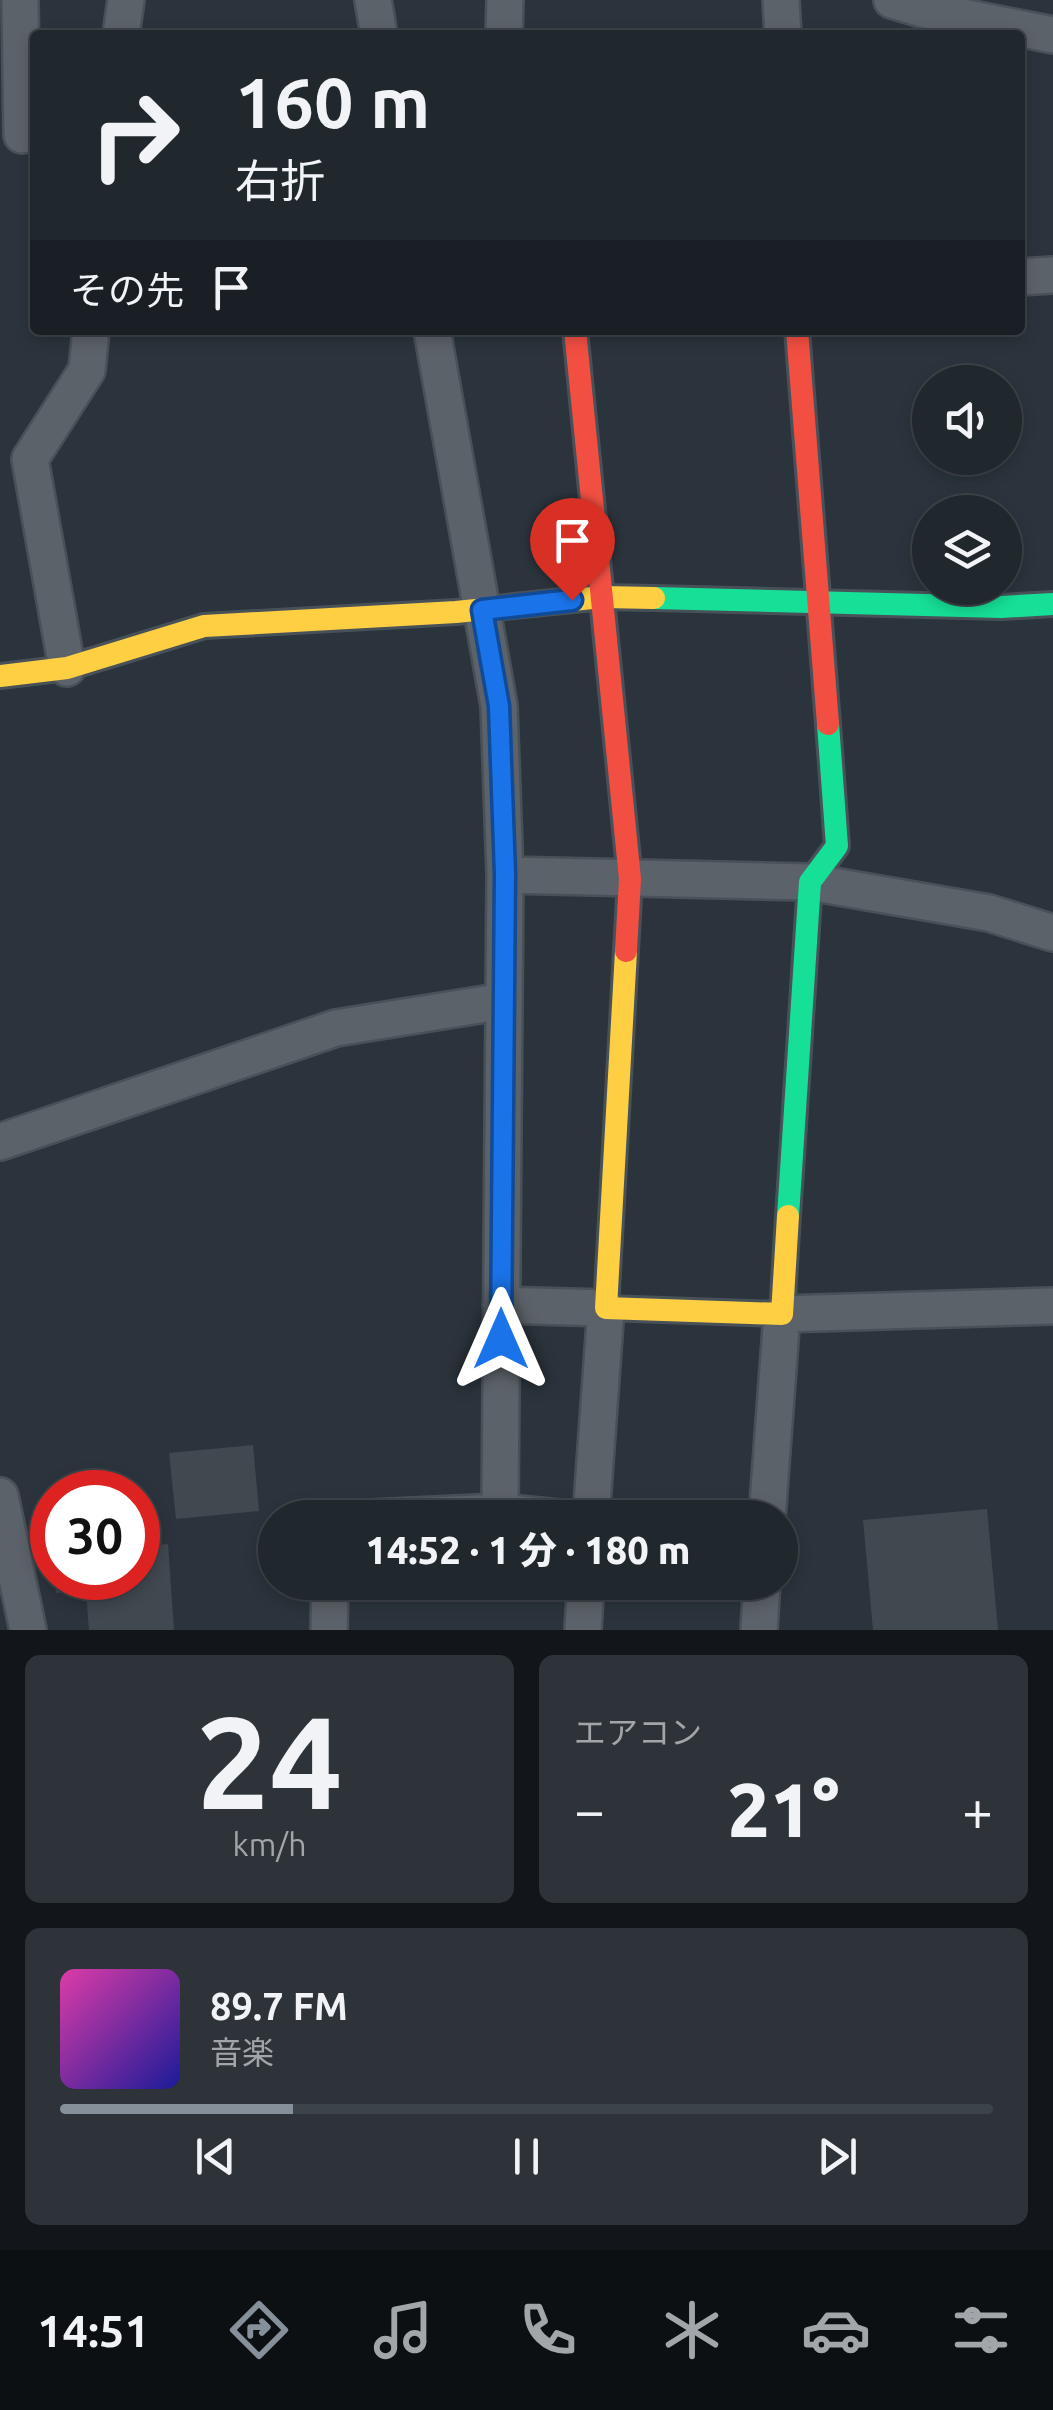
<!DOCTYPE html>
<html lang="ja">
<meta charset="utf-8">
<style>
:root{--surface:#20272d;--page:#2d3339;--text:#f1f3f6;--muted:#a2a5aa;--line:#3d4449;--accent:#85909a}
body{margin:0;font-family:Ubuntu,"Noto Sans JP",sans-serif;background:var(--page);color:var(--text);height:100vh;display:flex;flex-direction:column;font-size:38px;white-space:nowrap}
*{box-sizing:border-box;margin:0}
p{font-size:32px;color:var(--muted)}
.icon{flex:none;width:55px;height:55px;fill:none;stroke:currentColor;stroke-width:2;stroke-linecap:round;stroke-linejoin:round}
.map{position:relative;height:1630px;overflow:hidden}
.drawer{display:flex;flex-direction:column;gap:25px;padding:25px;background:#121519;flex:1}
.drawer>*{flex:none}
.top-card{position:absolute;left:30px;top:30px;width:995px;height:305px;border-radius:10px;box-shadow:0 5px 15px #0003,0 0 0 2px var(--line);background:#20272d;color:var(--text);overflow:hidden}
.fabs{position:absolute;left:912px;top:365px;display:grid;gap:20px}
.fabs a{display:grid;place-items:center;width:110px;height:110px;border-radius:50%;background:var(--surface);box-shadow:0 5px 15px #0003,0 0 0 2px var(--line);font-size:50px}
.speed{position:absolute;left:30px;top:1470px;display:flex;gap:20px;font-size:50px;font-weight:700;text-align:center}
.speed>*{display:grid;place-content:center;width:130px;height:130px;border-radius:50%;background:var(--surface);box-shadow:0 5px 15px #0003,0 0 0 2px var(--line);line-height:1}
.speed .limit{border:15px solid #d22;background:#fff;color:#111}
.pin{position:absolute;display:grid;place-items:center;width:85px;height:85px;color:#fff;margin:-102px -42px;border-radius:50% 50% 50% 0;rotate:-45deg;box-shadow:0 0 10px #0007}
.pin .icon{rotate:45deg}
.me{position:absolute;width:110px;margin:-55px;rotate:0deg;stroke-linejoin:round;filter:drop-shadow(0 0 8px #0008)}
.turn{display:flex;align-items:center;gap:35px;height:210px;padding:0 40px;font-size:45px}
.turn .icon{width:130px;height:130px;stroke-width:2.5}
.turn b{display:block;font-size:70px;line-height:85px}
.then{display:flex;align-items:center;height:95px;padding:0 40px;background:#0003;gap:20px;font-size:38px}
.big{font-size:75px;font-weight:800;line-height:1.1}
.drawer .tile{flex:1;display:flex;flex-direction:column;justify-content:center;gap:15px;min-width:0;padding:0 35px;border-radius:15px;background:var(--page)}
.drawer .dial{align-items:center;gap:0}
.dial b{font-size:130px;line-height:1}
.song{display:flex;align-items:center;gap:30px}
.cover{width:120px;height:120px;border-radius:15px;background:linear-gradient(135deg,hsl(320 70% 55%),hsl(240 70% 35%))}
.played{height:10px;border-radius:5px;background:linear-gradient(90deg,var(--accent) 25%,var(--line) 25%)}
.keys{display:flex;justify-content:space-around;direction:ltr}
.heat{display:flex;justify-content:space-between;align-items:center;font-size:55px;direction:ltr}
.drawer .tiles{flex:1;display:grid;gap:25px;grid-template-columns:1fr 1fr}
.tile:last-child{grid-column:span 2}
.trip{position:absolute;left:258px;top:1500px;width:540px;height:100px;border-radius:50px;background:var(--surface);box-shadow:0 5px 15px #0003,0 0 0 2px var(--line);font-weight:800;line-height:100px;text-align:center}
.tabs{display:flex;height:160px;justify-content:space-around;align-items:center;background:#0d1012;color:var(--muted)}
.tabs .icon{width:70px;height:70px}
.tabs .on{color:var(--accent)}
.tabs b{font-size:45px;color:var(--text)}
.map>svg:first-child{display:block}
.building{fill:#404850}
.lines{fill:none;stroke-linecap:round;stroke-linejoin:round}
.street-casing{stroke:#495158;stroke-width:40}
.fast-casing{stroke:#495158;stroke-width:28}
.slow-casing{stroke:#495158;stroke-width:28}
.jam-casing{stroke:#495158;stroke-width:28}
.street{stroke:#5c6269;stroke-width:35}
.fast{stroke:#16e098;stroke-width:22}
.slow{stroke:#ffcf43;stroke-width:22}
.jam{stroke:#f24e42;stroke-width:22}
.route-casing{stroke:#114b97;stroke-width:25}
.route{stroke:#1a73e8;stroke-width:18}
</style>
<div class="map">
<svg width="1053" height="1630" viewBox="0 0 1053 1630">
<rect width="100%" height="100%" fill="#2b343c"/>
<path class="building" d="M253,1445L259,1511L176,1519L169,1453Z
M987,1509L998,1630H873L863,1520Z
M168,1544L174,1630H89L86,1591L56,1593L54,1578H138V1547Z"/>
<g class="lines">
<g class="street-casing">
<path id="street" d="M20,0L22,135
M373,0L379,35
M781,0L783,35
M892,0L922,9L1053,35
M121,35L126,0
M504,35L505,0
M1020,277L1053,275
M432,330L499,706L505,875L500,1512
M67,668L30,459L87,370L91,330
M505,875L810,882L989,913L1053,933
M0,1142L336,1028L504,1001
M501,1305L606,1308L591,1518
M0,1496L28,1630
M370,1518L500,1512L559,1518
M767,1518L782,1314L1053,1306
M329,1630L330,1582
M583,1630L586,1582
M759,1630L762,1582"/>
</g>
<g class="fast-casing">
<path id="fast" d="M654,598L1001,607L1053,604
M788,1216L810,882L837,846L828,724"/>
</g>
<g class="slow-casing">
<path id="slow" d="M0,676L67,668L204,626L456,612L602,597L654,598
M626,951L606,1308L782,1314L788,1216"/>
</g>
<g class="jam-casing">
<path id="jam" d="M575,330L630,879L626,951
M797,330L828,724"/>
</g>
<use href="#street" class="street"/>
<use href="#fast" class="fast"/>
<use href="#slow" class="slow"/>
<use href="#jam" class="jam"/>
</g>
<g class="lines">
<g class="route-casing">
<path id="route" d="M501,1339L505,874L499,706L482,610L572,600"/>
</g>
<use href="#route" class="route"/>
</g>
</svg>
<div class="fabs">
<a><svg class="icon" aria-label="sound" viewBox="0 0 24 24"><path d="M4 9h4l5-4v14l-5-4H4zM17 9q2 3 0 6"/></svg></a>
<a><svg class="icon" aria-label="layers" viewBox="0 0 24 24"><path d="M12 4l9 5-9 5-9-5zM3 14l9 5 9-5"/></svg></a>
</div>
<div class="speed"><div class="limit">30</div></div>
<div class="pin" style="left:572px;top:600px;background:#d93025"><svg class="icon" aria-label="arrive" viewBox="0 0 24 24"><path d="M6 21V4h12l-3 4 3 4H6"/></svg></div>
<svg class="me" style="left:501px;top:1339px" viewBox="-20 -20 40 40"><path d="M0-17L14 15 0 8-14 15z" fill="#1a73e8" stroke="#fff" stroke-width="4"/></svg>
<div class="trip">14:52 · 1 分 · 180 m</div>
<div class="top-card">
<div class="turn"><svg class="icon" aria-label="right" viewBox="0 0 24 24"><path d="M7 20v-9h11M14 6l5 5-5 5"/></svg><div><b>160 m</b>右折</div></div>
<div class="then">その先<svg class="icon" aria-label="arrive" viewBox="0 0 24 24"><path d="M6 21V4h12l-3 4 3 4H6"/></svg></div>
</div>
</div>
<section class="drawer">
<div class="tiles">
<div class="tile dial"><b>24</b><p>km/h</p></div>
<div class="tile"><p>エアコン</p>
<div class="heat"><a>−</a><b class="big">21°</b><a>+</a></div>
</div>
<div class="tile">
<div class="song"><i class="cover"></i><div><b>89.7 FM</b><p>音楽</p></div></div>
<div class="played"></div>
<div class="keys"><svg class="icon" aria-label="previous" viewBox="0 0 24 24"><path d="M18 5L8 12l10 7zM5 5v14"/></svg><svg class="icon" aria-label="pause" viewBox="0 0 24 24"><path d="M8 5v14M16 5v14"/></svg><svg class="icon" aria-label="next" viewBox="0 0 24 24"><path d="M6 5l10 7-10 7zM19 5v14"/></svg></div>
</div>
</div>
</section>
<nav class="tabs">
<b>14:51</b>
<svg class="icon on" aria-label="directions" viewBox="0 0 24 24"><path d="M12 3l9 9-9 9-9-9zM9 14v-3h6M13 9l2 2-2 2"/></svg>
<svg class="icon" aria-label="music" viewBox="0 0 24 24"><path d="M9 18V5l10-2v13"/><circle cx="6" cy="18" r="3"/><circle cx="16" cy="16" r="3"/></svg>
<svg class="icon" aria-label="phone" viewBox="0 0 24 24"><path d="M5 4h4l2 5-3 2q2 4 5 5l2-3 5 2v4C11 20 4 13 5 4z"/></svg>
<svg class="icon" aria-label="climate" viewBox="0 0 24 24"><path d="M12 3v18M4 7l16 10M4 17L20 7"/></svg>
<svg class="icon" aria-label="car" viewBox="0 0 24 24"><path d="M5 17H2v-5l4-1 3-4h7l3 4 3 1v5h-3M9 17h6M6 11h13"/><circle cx="7" cy="17" r="2"/><circle cx="17" cy="17" r="2"/></svg>
<svg class="icon" aria-label="filters" viewBox="0 0 24 24"><path d="M4 7h16M4 17h16"/><circle cx="9" cy="7" r="2"/><circle cx="15" cy="17" r="2"/></svg>
</nav>
